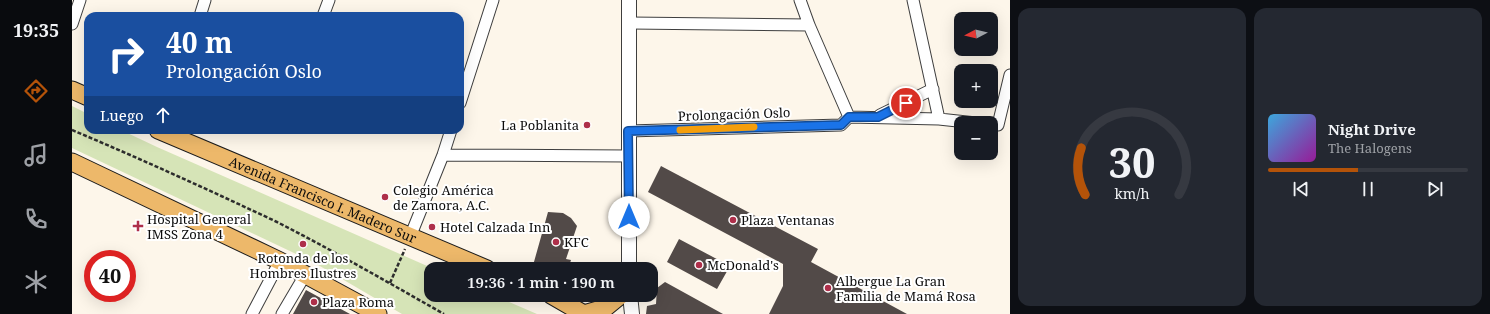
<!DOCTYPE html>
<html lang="es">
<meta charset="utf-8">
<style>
:root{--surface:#171b24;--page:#242831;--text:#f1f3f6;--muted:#9ea1a6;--line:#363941;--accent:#b45309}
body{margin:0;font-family:"Noto Serif",serif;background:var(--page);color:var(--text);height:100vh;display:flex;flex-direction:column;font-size:15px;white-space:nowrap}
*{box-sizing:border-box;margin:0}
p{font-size:13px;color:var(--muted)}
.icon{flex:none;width:22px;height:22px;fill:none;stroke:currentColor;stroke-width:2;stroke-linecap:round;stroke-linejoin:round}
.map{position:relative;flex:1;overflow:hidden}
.details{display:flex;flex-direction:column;gap:8px;padding:8px;background:#0d0f14;width:480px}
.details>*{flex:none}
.hud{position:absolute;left:12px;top:12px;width:380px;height:122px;border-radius:12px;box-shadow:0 4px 16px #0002;background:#1a4fa0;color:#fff;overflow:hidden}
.needle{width:26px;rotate:263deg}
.tools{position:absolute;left:882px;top:12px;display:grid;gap:8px}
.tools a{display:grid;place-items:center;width:44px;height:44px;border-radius:8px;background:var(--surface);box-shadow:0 4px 16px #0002;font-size:20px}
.speed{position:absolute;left:12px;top:250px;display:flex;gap:8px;font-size:20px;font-weight:700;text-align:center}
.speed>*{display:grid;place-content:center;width:52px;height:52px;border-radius:50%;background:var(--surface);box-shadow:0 4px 16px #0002;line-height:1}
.speed .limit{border:6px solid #d22;background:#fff;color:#111}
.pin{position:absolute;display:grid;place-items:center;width:34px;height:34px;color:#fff;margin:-17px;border:2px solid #fff;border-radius:50%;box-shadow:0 1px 4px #0007}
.me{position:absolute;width:44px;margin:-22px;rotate:0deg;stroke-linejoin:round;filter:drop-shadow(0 0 3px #0008)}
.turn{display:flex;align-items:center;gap:14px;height:84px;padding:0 16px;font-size:18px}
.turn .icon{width:52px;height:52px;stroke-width:2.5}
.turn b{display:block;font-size:28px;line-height:34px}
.then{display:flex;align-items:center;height:38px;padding:0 16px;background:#0003;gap:8px;font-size:15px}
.details .card{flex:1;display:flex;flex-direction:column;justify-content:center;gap:6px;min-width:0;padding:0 14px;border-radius:12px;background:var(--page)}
.details .dial{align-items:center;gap:0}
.dial svg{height:104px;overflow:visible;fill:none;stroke:var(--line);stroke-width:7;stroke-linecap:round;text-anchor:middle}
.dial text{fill:var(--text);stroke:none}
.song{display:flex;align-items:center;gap:12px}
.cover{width:48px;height:48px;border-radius:6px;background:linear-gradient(135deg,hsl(200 70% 55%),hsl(300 70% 35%))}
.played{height:4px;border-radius:2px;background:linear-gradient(90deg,var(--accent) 45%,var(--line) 45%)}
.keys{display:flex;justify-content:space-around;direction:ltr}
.details .tiles{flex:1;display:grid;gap:8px;grid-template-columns:repeat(2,1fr)}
.trip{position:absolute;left:352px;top:262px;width:234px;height:40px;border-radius:12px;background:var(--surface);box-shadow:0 4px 16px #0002;font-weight:600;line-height:40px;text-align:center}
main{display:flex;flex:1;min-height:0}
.tabs{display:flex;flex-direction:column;width:72px;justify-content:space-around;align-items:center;background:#090b0e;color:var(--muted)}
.tabs .icon{width:28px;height:28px}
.tabs .current{color:var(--accent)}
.tabs b{font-size:18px;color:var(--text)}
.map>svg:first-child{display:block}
.green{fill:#d6e4b7}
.building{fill:#524a48}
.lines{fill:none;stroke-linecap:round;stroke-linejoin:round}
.minor-casing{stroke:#3e3e3e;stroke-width:13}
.tertiary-casing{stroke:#3e3e3e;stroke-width:16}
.primary-casing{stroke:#1c1c1c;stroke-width:19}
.path{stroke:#2d2d2d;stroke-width:2.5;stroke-dasharray:4 2;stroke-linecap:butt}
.minor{stroke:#fff;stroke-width:11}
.tertiary{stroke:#fff;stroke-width:14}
.primary{stroke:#edb86a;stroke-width:17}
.route-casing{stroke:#114b97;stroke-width:10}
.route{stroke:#1a73e8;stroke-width:7}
.slow{stroke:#f59e0b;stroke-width:7}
.poi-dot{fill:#ae2f4a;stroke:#fff;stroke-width:1.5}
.labels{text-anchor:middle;stroke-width:4;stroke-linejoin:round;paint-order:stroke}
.street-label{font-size:13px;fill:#0b0b0b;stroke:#fff}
.poi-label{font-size:13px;fill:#0b0b0b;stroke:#fff;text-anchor:start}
</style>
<main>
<nav class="tabs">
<b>19:35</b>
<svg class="icon current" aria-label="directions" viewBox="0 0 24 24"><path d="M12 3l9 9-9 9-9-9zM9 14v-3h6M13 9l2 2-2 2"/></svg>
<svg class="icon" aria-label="music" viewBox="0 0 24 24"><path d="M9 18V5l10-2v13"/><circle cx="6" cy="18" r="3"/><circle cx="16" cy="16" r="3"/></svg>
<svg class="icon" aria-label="phone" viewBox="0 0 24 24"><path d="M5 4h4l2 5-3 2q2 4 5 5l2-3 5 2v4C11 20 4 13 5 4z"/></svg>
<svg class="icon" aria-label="climate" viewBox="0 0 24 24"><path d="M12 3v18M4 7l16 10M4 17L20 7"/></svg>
</nav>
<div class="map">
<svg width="938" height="314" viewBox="0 0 938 314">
<rect width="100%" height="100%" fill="#fdf6ea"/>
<path class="green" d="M0,106L16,114V130H49L85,147L362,269H359V295H421L465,314H330L241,262L0,148Z"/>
<path class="building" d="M589,166L746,249L739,262L835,314H697L711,286V264L576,192Z
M476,212L491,213L499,218L505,226L494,259L499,260L496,269H460Z
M607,239L658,266L645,289L595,262Z
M593,282L651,314H574L575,306L584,304L585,288Z
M234,290L278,314H221Z"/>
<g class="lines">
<g class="minor-casing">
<path id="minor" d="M841,0L867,119
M128,16L133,0
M251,16L257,0
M558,23L737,25
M0,24L8,0
M388,103L421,0
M808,115L861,89
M777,117L867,119L904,123
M919,124L926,125L938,75
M556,131L769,125L777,117L737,25L728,0
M371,155L557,156
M338,237L371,155L379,130
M180,314L208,261
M210,314L233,275"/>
</g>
<g class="tertiary-casing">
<path id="tertiary" d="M557,269V0
M558,295L560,314"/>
</g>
<g class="primary-casing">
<g id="primary">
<path d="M0,90L16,97"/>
<path id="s1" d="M86,130L415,269"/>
<path d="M0,162L208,261L306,314"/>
<path d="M479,295L512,314"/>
<path d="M512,314L533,308L549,295"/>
</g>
</g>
<path class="path" d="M0,130C69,159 137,190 205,222C262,251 317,283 372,314
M318,283L333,249"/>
<use href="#minor" class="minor"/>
<use href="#tertiary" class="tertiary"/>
<use href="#primary" class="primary"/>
</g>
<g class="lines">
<g class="route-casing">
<path id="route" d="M557,217L556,131L769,125L777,117H806L834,103"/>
</g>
<use href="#route" class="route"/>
<path class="slow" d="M608,130L682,127"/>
</g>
<g class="poi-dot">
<circle cx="515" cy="125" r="4"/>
<circle cx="313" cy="197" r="4"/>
<circle cx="661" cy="220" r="4"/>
<path d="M64 220h4v4h4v4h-4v4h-4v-4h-4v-4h4z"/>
<circle cx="360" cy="227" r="4"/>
<circle cx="484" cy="242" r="4"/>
<circle cx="231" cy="244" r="4"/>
<circle cx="627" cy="265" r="4"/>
<circle cx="756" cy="288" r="4"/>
<circle cx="242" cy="302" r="4"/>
</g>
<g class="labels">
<g class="street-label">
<text transform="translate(662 114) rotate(-2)" y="5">Prolongación Oslo</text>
<text dy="5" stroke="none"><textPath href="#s1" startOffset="179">Avenida Francisco I. Madero Sur</textPath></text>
</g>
<g class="poi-label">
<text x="507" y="130" text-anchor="end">La Poblanita</text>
<text x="321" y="195">Colegio América<tspan x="321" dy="15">de Zamora, A.C.</tspan></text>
<text x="75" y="224">Hospital General<tspan x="75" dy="15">IMSS Zona 4</tspan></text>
<text x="669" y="225">Plaza Ventanas</text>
<text x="368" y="232">Hotel Calzada Inn</text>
<text x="492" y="247">KFC</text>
<text x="231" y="263" text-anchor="middle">Rotonda de los<tspan x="231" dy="15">Hombres Ilustres</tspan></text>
<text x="635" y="270">McDonald's</text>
<text x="764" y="286">Albergue La Gran<tspan x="764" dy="15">Familia de Mamá Rosa</tspan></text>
<text x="250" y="307">Plaza Roma</text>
</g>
</g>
</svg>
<div class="tools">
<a><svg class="needle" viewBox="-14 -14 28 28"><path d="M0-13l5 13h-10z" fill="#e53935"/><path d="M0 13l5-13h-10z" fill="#9ea1a6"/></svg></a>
<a>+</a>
<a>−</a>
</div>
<div class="speed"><div class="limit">40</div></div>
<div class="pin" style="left:834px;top:103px;background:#d93025"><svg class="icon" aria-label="arrive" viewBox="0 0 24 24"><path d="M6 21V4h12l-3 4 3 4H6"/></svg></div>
<svg class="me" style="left:557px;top:217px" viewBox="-20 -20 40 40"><circle r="19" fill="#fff"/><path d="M0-13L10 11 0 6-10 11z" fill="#1a73e8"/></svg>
<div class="trip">19:36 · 1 min · 190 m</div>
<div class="hud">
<div class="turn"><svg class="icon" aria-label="right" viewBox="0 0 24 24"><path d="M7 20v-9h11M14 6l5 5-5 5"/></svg><div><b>40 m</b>Prolongación Oslo</div></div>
<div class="then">Luego<svg class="icon" aria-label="ahead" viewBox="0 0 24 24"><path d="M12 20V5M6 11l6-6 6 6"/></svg></div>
</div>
</div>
<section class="details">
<div class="tiles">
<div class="card dial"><svg viewBox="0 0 100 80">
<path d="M14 69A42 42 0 1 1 86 69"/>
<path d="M14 69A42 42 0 0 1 11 33" stroke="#b45309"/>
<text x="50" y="56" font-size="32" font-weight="700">30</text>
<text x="50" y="72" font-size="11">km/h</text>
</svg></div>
<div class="card">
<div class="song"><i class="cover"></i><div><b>Night Drive</b><p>The Halogens</p></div></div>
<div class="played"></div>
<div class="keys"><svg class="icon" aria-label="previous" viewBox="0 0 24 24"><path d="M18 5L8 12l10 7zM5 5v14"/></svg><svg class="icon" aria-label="pause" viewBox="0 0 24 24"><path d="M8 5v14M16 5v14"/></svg><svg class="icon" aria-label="next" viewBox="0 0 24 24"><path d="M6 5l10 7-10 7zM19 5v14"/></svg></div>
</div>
</div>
</section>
</main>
